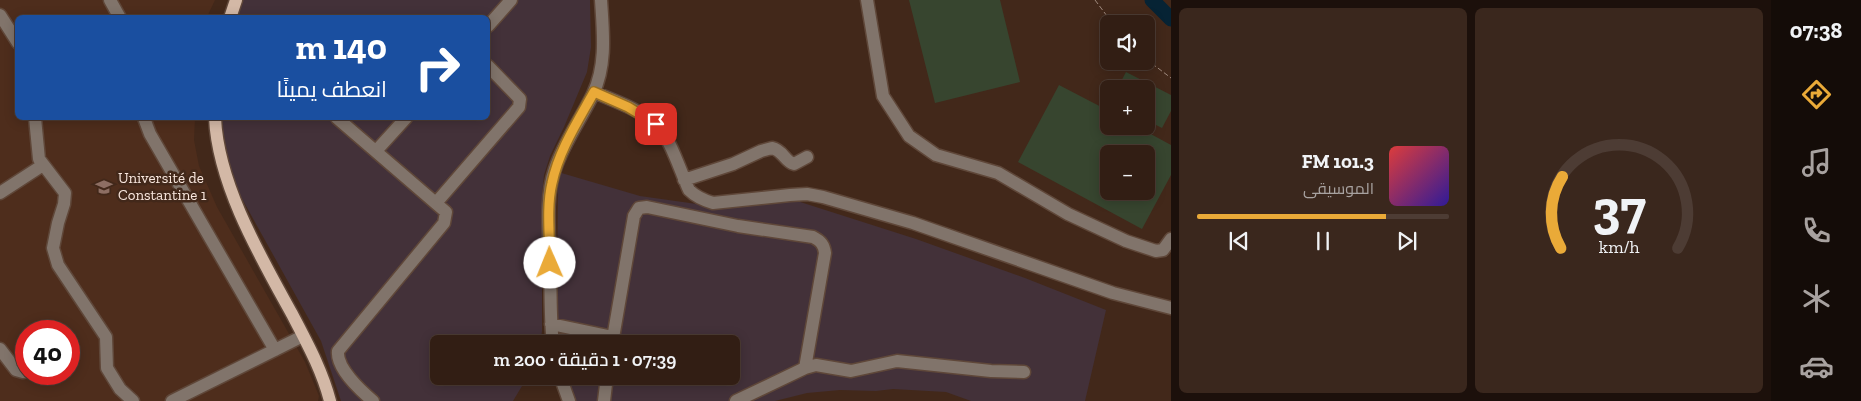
<!DOCTYPE html>
<html lang="ar">
<meta charset="utf-8">
<style>
:root{--surface:#321e14;--page:#3a271d;--text:#f1f3f6;--muted:#a8a2a0;--line:#4d3c34;--accent:#eaaa38}
body{margin:0;font-family:"Zilla Slab",Cairo,serif;background:var(--page);color:var(--text);direction:rtl;height:100vh;display:flex;flex-direction:column;font-size:19px;white-space:nowrap}
*{box-sizing:border-box;margin:0}
p{font-size:16px;color:var(--muted)}
.icon{flex:none;width:28px;height:28px;fill:none;stroke:currentColor;stroke-width:2;stroke-linecap:round;stroke-linejoin:round}
.map{position:relative;flex:1;overflow:hidden;direction:ltr}
.drawer{display:flex;flex-direction:column;gap:8px;padding:8px;background:#1c100b;width:600px}
.drawer>*{flex:none}
.hud{position:absolute;left:15px;top:15px;width:475px;height:105px;border-radius:8px;box-shadow:0 2px 12px #0003,0 0 0 1px var(--line);direction:rtl;background:#1a4fa0;color:#fff;overflow:hidden}
.fabs{position:absolute;left:1100px;top:15px;display:grid;gap:10px}
.fabs a{display:grid;place-items:center;width:55px;height:55px;border-radius:8px;background:var(--surface);box-shadow:0 2px 12px #0003,0 0 0 1px var(--line);font-size:25px}
.speed{position:absolute;left:15px;top:320px;display:flex;gap:10px;font-size:25px;font-weight:700;text-align:center}
.speed>*{display:grid;place-content:center;width:65px;height:65px;border-radius:50%;background:var(--surface);box-shadow:0 2px 12px #0003,0 0 0 1px var(--line);line-height:1}
.speed .limit{border:8px solid #d22;background:#fff;color:#111}
.pin{position:absolute;display:grid;place-items:center;width:42px;height:42px;color:#fff;margin:-21px;border-radius:10px;box-shadow:0 2px 8px #0006}
.me{position:absolute;width:55px;margin:-28px;rotate:359deg;stroke-linejoin:round;filter:drop-shadow(0 0 4px #0008)}
.turn{display:flex;align-items:center;gap:18px;height:105px;padding:0 20px;font-size:22px}
.turn .icon{width:65px;height:65px;stroke-width:2.5}
.turn b{display:block;font-size:35px;line-height:42px}
.drawer .card{flex:1;display:flex;flex-direction:column;justify-content:center;gap:8px;min-width:0;padding:0 18px;border-radius:8px;background:var(--page)}
.drawer .dial{align-items:center;gap:0}
.dial svg{height:130px;overflow:visible;fill:none;stroke:var(--line);stroke-width:7;stroke-linecap:round;text-anchor:middle}
.dial text{fill:var(--text);stroke:none}
.song{display:flex;align-items:center;gap:15px}
.cover{width:60px;height:60px;border-radius:8px;background:linear-gradient(135deg,hsl(0 70% 55%),hsl(250 70% 35%))}
.played{height:5px;border-radius:2px;background:linear-gradient(90deg,var(--accent) 75%,var(--line) 75%)}
.keys{display:flex;justify-content:space-around;direction:ltr}
.drawer .tiles{flex:1;display:grid;gap:8px;grid-template-columns:repeat(2,1fr)}
.trip{position:absolute;left:430px;top:335px;width:310px;height:50px;border-radius:8px;background:var(--surface);box-shadow:0 2px 12px #0003,0 0 0 1px var(--line);font-weight:600;line-height:50px;text-align:center;direction:rtl}
main{display:flex;flex:1;min-height:0}
.menu{display:flex;flex-direction:column;width:90px;justify-content:space-around;align-items:center;background:#140c08;color:var(--muted)}
.menu .icon{width:35px;height:35px}
.menu .active{color:var(--accent)}
.menu b{font-size:22px;color:var(--text)}
.map>svg:first-child{display:block}
.built{fill:#4e2d1c;fill-rule:evenodd}
.industrial{fill:#433139}
.green{fill:#37452f;fill-rule:evenodd}
.lines{fill:none;stroke-linecap:round;stroke-linejoin:round}
.river{stroke:#062334;stroke-width:15}
.minor-casing{stroke:#5f4739;stroke-width:15}
.major-casing{stroke:#5f4739;stroke-width:15}
.path{stroke:#9f897d;stroke-width:1;stroke-dasharray:5 2.5;stroke-linecap:butt}
.minor{stroke:#81746b;stroke-width:12}
.major{stroke:#d3b8a6;stroke-width:12}
.route-casing{stroke:#986e24;stroke-width:12}
.route{stroke:#eaaa38;stroke-width:9}
.labels{text-anchor:middle;stroke-width:5;stroke-linejoin:round;paint-order:stroke}
.poi-label{font-size:15px;fill:#f9e7de;stroke:#42281a;text-anchor:start}
</style>
<main>
<nav class="menu">
<b>07:38</b>
<svg class="icon active" aria-label="directions" viewBox="0 0 24 24"><path d="M12 3l9 9-9 9-9-9zM9 14v-3h6M13 9l2 2-2 2"/></svg>
<svg class="icon" aria-label="music" viewBox="0 0 24 24"><path d="M9 18V5l10-2v13"/><circle cx="6" cy="18" r="3"/><circle cx="16" cy="16" r="3"/></svg>
<svg class="icon" aria-label="phone" viewBox="0 0 24 24"><path d="M5 4h4l2 5-3 2q2 4 5 5l2-3 5 2v4C11 20 4 13 5 4z"/></svg>
<svg class="icon" aria-label="climate" viewBox="0 0 24 24"><path d="M12 3v18M4 7l16 10M4 17L20 7"/></svg>
<svg class="icon" aria-label="car" viewBox="0 0 24 24"><path d="M5 17H2v-5l4-1 3-4h7l3 4 3 1v5h-3M9 17h6M6 11h13"/><circle cx="7" cy="17" r="2"/><circle cx="17" cy="17" r="2"/></svg>
</nav>
<section class="drawer">
<div class="tiles">
<div class="card dial"><svg viewBox="0 0 100 80">
<path d="M14 69A42 42 0 1 1 86 69"/>
<path d="M14 69A42 42 0 0 1 15 25" stroke="#eaaa38"/>
<text x="50" y="56" font-size="32" font-weight="700">37</text>
<text x="50" y="72" font-size="11">km/h</text>
</svg></div>
<div class="card">
<div class="song"><i class="cover"></i><div><b>101.3 FM</b><p>الموسيقى</p></div></div>
<div class="played"></div>
<div class="keys"><svg class="icon" aria-label="previous" viewBox="0 0 24 24"><path d="M18 5L8 12l10 7zM5 5v14"/></svg><svg class="icon" aria-label="pause" viewBox="0 0 24 24"><path d="M8 5v14M16 5v14"/></svg><svg class="icon" aria-label="next" viewBox="0 0 24 24"><path d="M6 5l10 7-10 7zM19 5v14"/></svg></div>
</div>
</div>
</section>
<div class="map">
<svg width="1171" height="401" viewBox="0 0 1171 401">
<rect width="100%" height="100%" fill="#42281a"/>
<path class="built" d="M0,0H215L207,17L18,18V118H195L194,140L199,166L217,207L305,362L319,396L318,401H0ZM26,331H69V374H26Z"/>
<path class="industrial" d="M243,0H590L591,47L587,72L564,127L550,156L544,175L542,196V331L540,344H439V376H528L513,401H341L321,341L236,188L228,160L221,118H488V18L235,17Z
M558,172L640,196L711,206L794,200L916,239L1025,278L1106,310L1085,401H971L946,392L893,389L876,391L840,390L807,393L775,401H570L564,376H731V344H556L559,326L557,313Z"/>
<path class="green" d="M909,0H1000L1020,82L935,103Z
M1126,72L1171,95V111L1162,128L1146,120V89H1117Z
M1059,85L1109,111V126H1136L1171,145V175L1142,229L1018,162ZM1109,154H1146V191H1109Z"/>
<g class="lines">
<path class="river" d="M1152,0L1171,19"/>
<g class="minor-casing">
<path id="minor" d="M110,0L120,18
M867,0L883,96L909,136L936,155L998,173L1068,214L1126,241L1156,251L1163,250L1171,239
M0,15L18,43
M488,26L511,0
M594,92C614,101 639,109 656,124C671,139 680,171 689,190C696,197 703,200 713,203L790,195L807,194L823,197L913,223L1113,293L1171,308
M35,118L39,159L65,193L64,204L58,223L53,248L58,265L106,337L107,368L120,389L133,401
M144,118L150,134L275,350
M337,118L446,212L444,223L338,351C336,368 361,391 373,401
M376,151L406,118
M684,180L733,164L761,151L772,148C783,150 785,162 794,164L807,157
M0,193L43,165
M436,203L519,107L520,99L488,66
M551,324L613,337
M553,344C550,319 551,296 550,271C550,239 544,200 555,169C564,142 581,119 593,94C607,64 603,32 601,0
M612,344L634,216L639,208L647,207L738,226L813,237C821,241 824,245 825,253L805,368
M0,349L16,370L23,372L26,370
M560,376L569,401
M172,401L303,336
M604,401L607,376
M736,401L805,368L816,365L851,371L897,361L991,371L1024,372"/>
</g>
<g class="major-casing">
<path id="major" d="M230,18L236,0
M215,118C218,184 260,256 292,314C307,343 322,370 330,401"/>
</g>
<path class="path" d="M1095,0L1113,24
M1146,59L1171,78"/>
<use href="#minor" class="minor"/>
<use href="#major" class="major"/>
</g>
<g class="lines">
<g class="route-casing">
<path id="route" d="M550,263C550,237 546,208 552,183C559,150 578,121 594,92L628,107L656,124"/>
</g>
<use href="#route" class="route"/>
</g>
<defs>
<g id="university-bare" transform="scale(1.35)"><path d="M0-5L7-2L0 1L-7-2ZM-4 1L0 2.5L4 1V4Q0 6-4 4Z" fill="#8d6e63" stroke="#42281a" stroke-width="2.5" paint-order="stroke"/></g>
</defs>
<g fill-rule="evenodd">
<use href="#university-bare" x="104" y="187"/>
</g>
<g class="labels">
<g class="poi-label">
<text x="118" y="183">Université de<tspan x="118" dy="17">Constantine 1</tspan></text>
</g>
</g>
</svg>
<div class="fabs">
<a><svg class="icon" aria-label="sound" viewBox="0 0 24 24"><path d="M4 9h4l5-4v14l-5-4H4zM17 9q2 3 0 6"/></svg></a>
<a>+</a>
<a>−</a>
</div>
<div class="speed"><div class="limit">40</div></div>
<div class="pin" style="left:656px;top:124px;background:#d93025"><svg class="icon" aria-label="arrive" viewBox="0 0 24 24"><path d="M6 21V4h12l-3 4 3 4H6"/></svg></div>
<svg class="me" style="left:550px;top:263px" viewBox="-20 -20 40 40"><circle r="19" fill="#fff"/><path d="M0-13L10 11 0 6-10 11z" fill="#eaaa38"/></svg>
<div class="trip">07:39 · 1 دقيقة · 200 m</div>
<div class="hud">
<div class="turn"><svg class="icon" aria-label="right" viewBox="0 0 24 24"><path d="M7 20v-9h11M14 6l5 5-5 5"/></svg><div><b>140 m</b>انعطف يمينًا</div></div>
</div>
</div>
</main>
